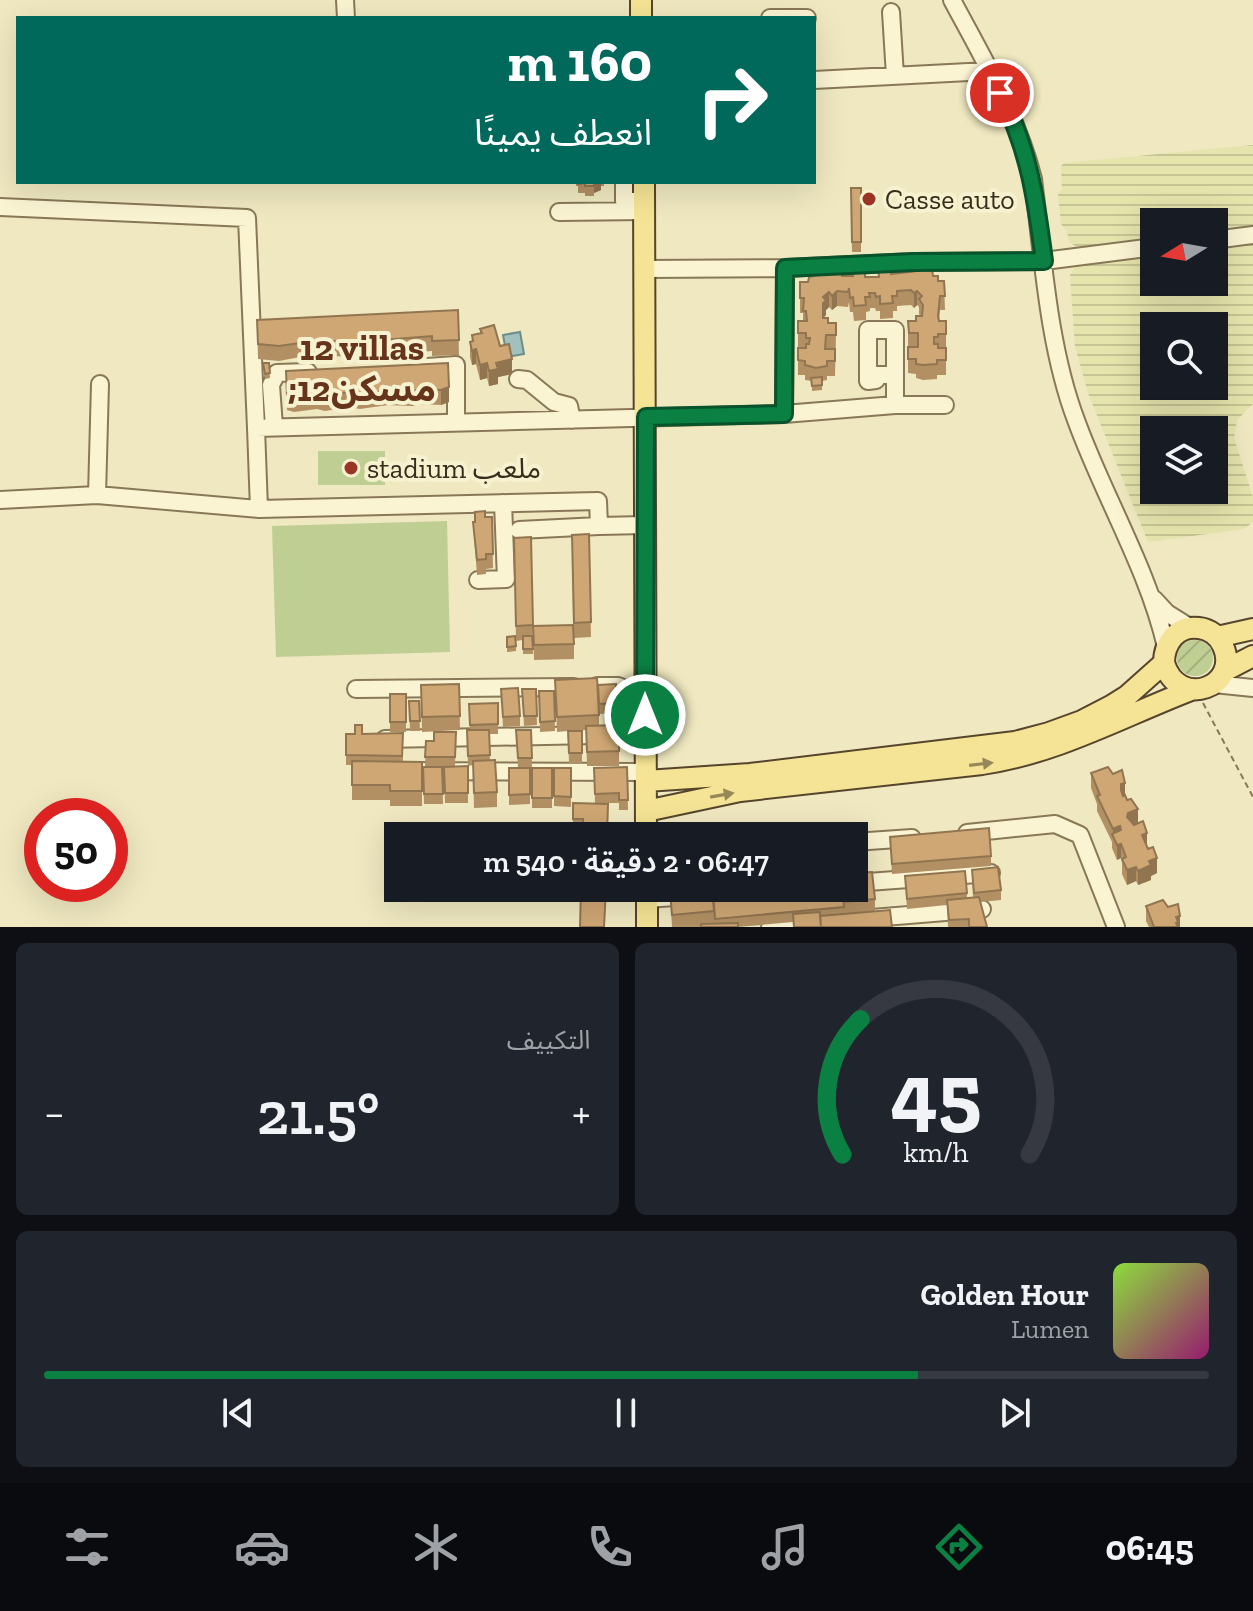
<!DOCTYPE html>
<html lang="ar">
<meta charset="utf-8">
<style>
:root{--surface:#171b24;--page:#20242c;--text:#f1f3f6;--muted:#9ea1a6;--line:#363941;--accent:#0b8043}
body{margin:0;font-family:"Zilla Slab","Noto Sans Arabic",serif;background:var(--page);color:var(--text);direction:rtl;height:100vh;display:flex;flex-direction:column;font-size:30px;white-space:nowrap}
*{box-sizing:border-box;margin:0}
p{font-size:26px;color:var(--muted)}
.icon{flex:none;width:44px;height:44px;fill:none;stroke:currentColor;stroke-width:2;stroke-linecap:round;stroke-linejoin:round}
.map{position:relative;height:927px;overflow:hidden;direction:ltr}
.drawer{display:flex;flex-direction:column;gap:16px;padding:16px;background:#0d0f14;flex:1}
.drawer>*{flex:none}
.banner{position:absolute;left:16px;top:16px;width:800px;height:168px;border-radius:0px;box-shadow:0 8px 32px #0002;direction:rtl;background:#00695c;color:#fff;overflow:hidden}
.needle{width:52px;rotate:259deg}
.tools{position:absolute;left:1140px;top:208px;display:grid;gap:16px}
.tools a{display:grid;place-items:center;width:88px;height:88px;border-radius:0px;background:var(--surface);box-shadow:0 8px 32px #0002;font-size:40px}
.speed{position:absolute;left:24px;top:798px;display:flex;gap:16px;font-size:40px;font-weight:700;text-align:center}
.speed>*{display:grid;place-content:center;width:104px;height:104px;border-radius:50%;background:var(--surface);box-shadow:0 8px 32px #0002;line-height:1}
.speed .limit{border:12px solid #d22;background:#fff;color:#111}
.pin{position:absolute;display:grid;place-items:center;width:68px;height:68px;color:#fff;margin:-34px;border:4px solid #fff;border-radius:50%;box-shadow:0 2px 8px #0007}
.me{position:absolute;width:88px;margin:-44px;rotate:0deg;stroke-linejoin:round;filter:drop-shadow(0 0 6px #0008)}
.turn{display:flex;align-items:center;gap:28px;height:168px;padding:0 32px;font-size:36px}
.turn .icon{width:104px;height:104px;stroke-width:2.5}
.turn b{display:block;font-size:56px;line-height:68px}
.big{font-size:60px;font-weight:600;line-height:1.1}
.drawer .widget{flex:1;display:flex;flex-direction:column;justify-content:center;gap:12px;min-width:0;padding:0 28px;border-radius:12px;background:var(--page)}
.drawer .dial{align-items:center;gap:0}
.dial svg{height:208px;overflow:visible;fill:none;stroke:var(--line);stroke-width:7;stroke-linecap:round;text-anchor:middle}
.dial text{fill:var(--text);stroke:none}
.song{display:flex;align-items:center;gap:24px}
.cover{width:96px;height:96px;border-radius:12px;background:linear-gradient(135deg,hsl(90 70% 55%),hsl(320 70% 35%))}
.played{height:8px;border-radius:4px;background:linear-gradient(90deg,var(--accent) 75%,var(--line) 75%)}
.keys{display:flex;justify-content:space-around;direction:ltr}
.heat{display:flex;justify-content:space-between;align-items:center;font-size:44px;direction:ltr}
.drawer .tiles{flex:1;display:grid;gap:16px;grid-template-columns:1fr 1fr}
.widget:last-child{grid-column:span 2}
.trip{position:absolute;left:384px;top:822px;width:484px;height:80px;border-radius:0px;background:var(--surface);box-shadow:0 8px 32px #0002;font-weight:600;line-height:80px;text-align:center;direction:rtl}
.dock{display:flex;height:128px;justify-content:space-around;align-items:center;background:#090b0e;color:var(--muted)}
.dock .icon{width:56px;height:56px}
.dock .active{color:var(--accent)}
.dock b{font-size:36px;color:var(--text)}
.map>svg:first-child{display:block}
.farmland{fill:url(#farmland-rules);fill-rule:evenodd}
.garden{fill:url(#garden-furrows)}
.pitch{fill:#bfce93}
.water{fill:#a3c1bc;stroke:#6a8f8b;stroke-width:2}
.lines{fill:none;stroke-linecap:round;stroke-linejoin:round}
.minor-casing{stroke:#897857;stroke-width:20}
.major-casing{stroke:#56452c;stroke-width:24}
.path{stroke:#897857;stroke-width:2;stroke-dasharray:6 4;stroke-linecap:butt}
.minor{stroke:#faf4d3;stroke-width:16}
.major{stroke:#f5e495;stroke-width:20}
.wall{fill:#b29064}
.shaded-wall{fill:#917551}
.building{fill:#cfa774;stroke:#917551;stroke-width:2}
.oneway{fill:#968858}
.route-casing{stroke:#07532c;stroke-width:20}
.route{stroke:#0b8043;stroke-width:14}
.poi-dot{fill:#9a3525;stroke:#f6f1cf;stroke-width:3}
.labels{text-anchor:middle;stroke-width:8;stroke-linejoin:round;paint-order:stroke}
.poi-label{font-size:28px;fill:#382d1c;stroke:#f6f1cf;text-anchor:start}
.district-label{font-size:36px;font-weight:bold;fill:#66341a;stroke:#f6f1cf}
</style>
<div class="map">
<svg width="1253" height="927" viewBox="0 0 1253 927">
<defs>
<pattern id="farmland-rules" width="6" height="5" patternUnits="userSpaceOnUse" patternTransform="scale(2)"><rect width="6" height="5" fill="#e5e4ad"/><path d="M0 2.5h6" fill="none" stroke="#c5c494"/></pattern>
<pattern id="garden-furrows" width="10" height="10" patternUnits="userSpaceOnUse" patternTransform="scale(2)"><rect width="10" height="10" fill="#bfce93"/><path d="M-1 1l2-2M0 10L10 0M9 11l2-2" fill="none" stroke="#a5b17e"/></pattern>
</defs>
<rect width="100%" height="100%" fill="#efe8c0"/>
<path class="farmland" d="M1253,145V228L1214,232V222H1154V239L1078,248L1069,242L1067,231L1061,224L1058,195L1062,189L1061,166L1064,163Z
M1253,240V404L1237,420L1234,438L1253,497V522L1244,529L1148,542L1088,393L1075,346L1070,275L1076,265L1154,251V282H1214V244ZM1154,326H1214V386H1154ZM1154,430H1214V490H1154Z"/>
<path class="garden" d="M1177 658a18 18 0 1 1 36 0a18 18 0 1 1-36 0Z"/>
<path class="pitch" d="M318,451H385V485H318Z
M447,521L450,652L276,657L272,526Z"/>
<path class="water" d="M520,332L524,354L513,356L506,351L503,335Z"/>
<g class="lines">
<g class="minor-casing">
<path id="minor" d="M345,0L346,18
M952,0C983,58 1017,115 1033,179C1043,257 1048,346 1076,420C1103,495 1148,569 1166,647
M891,12L895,76
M770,18H807
M814,80L988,71
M624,182V201H643
M0,207L247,218L256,428
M559,212L644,211
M1214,240L1253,235
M645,269L785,268L914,262L1044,261L1154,247
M427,367L456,365V422
M895,375H876V380L868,381V330H895V405
M518,379L527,380L554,402L569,406L572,420
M784,414L785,268
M274,427L271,385L277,373L308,372
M97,495L100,384
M0,500L97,495L259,509L256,428L784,414L895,405H945
M259,509L598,501L599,526L645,525
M519,530L599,526
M478,580L506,579L503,503
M1154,599L1167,613L1191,628
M1214,684L1253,688
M597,686H618L645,697
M356,689L574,687
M385,739L646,734
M399,771L646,772
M967,833L1055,824L1080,835L1116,927
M854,842L912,838
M854,883L991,873
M647,899L688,896
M872,918L982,909
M770,927L813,923"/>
</g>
<g class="major-casing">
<path id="major" d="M641,0V18
M644,182L646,836
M1217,637L1253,629
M1224,671L1253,656
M646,781L750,774L1015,742L1049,733L1082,721L1111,706L1127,696L1164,663C1164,643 1177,625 1199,628C1209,629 1219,636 1223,646C1241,686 1179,711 1164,663
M646,811L740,791L982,764C1057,753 1121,717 1191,690
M647,888V927"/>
</g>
<path class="path" d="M1203,703L1253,797"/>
<use href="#minor" class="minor"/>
<use href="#major" class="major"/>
</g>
<path class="wall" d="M576,182H604V186H601V190L594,193V196H585V193H578V186H576Z
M851,188H861V252H852Z
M828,274L865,277H878L891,274L933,276L938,281H944L945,310H940L939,321H946V375H937V379L923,380L916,378V374L908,373V321H916L920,316L919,314V307L917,305L914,308L911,305L897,306V311H893V318L880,319V311H876L875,308H870V311L866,312V320L854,321L853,312H850L849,302L848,307L837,306L832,310L829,307L826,310V315L823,318L828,323L836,335L835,376H827V380L822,381V390L812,391V381L805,380V375H798V321H803V313H800V298L808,282Z
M458,310L459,355L432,356V351L358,357L330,356L307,359L300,357L279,361L258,359L257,320Z
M480,329L500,346L512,374L498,377V384L489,386L487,378L480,380L476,364L472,365L470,357V342H472V335L480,333Z
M263,363H269L270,378L265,379Z
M448,363L449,402L441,405L419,404L411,406L388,405L360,409L349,407L325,411L317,409L294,412L287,410L286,371Z
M485,517H492L493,568L486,569V574L477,575L473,522Z
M589,534L591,637L574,638V659L534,660L533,626L573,625L572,535Z
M531,537L533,654H523V640L516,641L514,538Z
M507,637L516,646V651L507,652Z
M555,680L599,715V726L619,725V766H587L586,730L577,731H582V763H569L568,731L557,732Z
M459,684L460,730L422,732L421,685Z
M501,689L520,716V726L503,727Z
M522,689H536L537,725L524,726Z
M539,691H554L555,731L540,732Z
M390,694H406V732H390Z
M598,695L617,703V713L599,714Z
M409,701H419L420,731H410Z
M498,703V734H489L490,761L497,792V807L474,808L473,765L468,766L467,730H470L469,704Z
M516,730H531L532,767L522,768H530V804L509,805V768H518Z
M456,732L455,766H468V803H445L444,767H442L443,804H424L423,767H425L426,741H434Z
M403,733V762H422V806H390V800H352V765H346V734Z
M627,767L628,810H619V803H598L608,836H573V803H595L594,768Z
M532,768H552V808H532Z
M554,768H571V807L554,806Z
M1091,773L1125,796L1138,823L1157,873L1151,876V880L1138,885L1136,881L1127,885L1122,874V863L1121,858L1117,860L1112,848V842L1097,811V804L1091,788Z
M890,837L991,856V866L892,874Z
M854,845L867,862V872L875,899V912L892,927H793V922L738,927H672L670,891L713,893L854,888Z
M972,870L1001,890V900L980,902L987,927H948L947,905L907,909L905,876L967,893V898H973Z
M1146,906L1180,927H1149L1146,921Z"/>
<path class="shaded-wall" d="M598,182H601V190L594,193V183Z
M837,291V306L832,310V296Z
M917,291V305L914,308V293Z
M829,292V307L826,310V315L823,318V297Z
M476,349V364L472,365V351Z
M512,359V374L498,377V384L489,386V371L496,363Z
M487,363V378L480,380V365Z
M449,387V402L441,405V390Z
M419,389V404L411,406V392Z
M1125,783V798L1121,799V784Z
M1138,809V824L1127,832L1128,813Z
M1120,826V841L1113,835V829Z
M1147,833V847L1142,835Z
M1121,844V858L1117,860V845Z
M1157,858V873L1151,876V880L1138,885V871L1149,861Z
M1136,867V881L1127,885V870Z
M1180,916V927H1176V917Z"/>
<path class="building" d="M578,182H598L594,183V186H585V183L578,184Z
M851,188H861V242H852Z
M891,266V274L916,271V267L932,268L933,276H938V281H944L945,296H940L938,316L939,321H946V334H938V337H934V344H938V348H946V360H937V364L923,365L916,364V359H908V347H918V333H909L908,321H916V316H922L923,305L919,299L922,296L917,291L914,293L911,290L897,291V296H892L893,303L880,304V296L876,297L875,293H869L870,297H865L866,305L854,306L853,297L850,298L849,288L848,292L837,291L832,296L829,292L823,297L826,301L823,303V318H828V323H836V335H826L825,349H835V361H827V366L816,368L805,365V361L798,360V348H806V344H809L810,338H806V333H798V321H807L806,311H803L804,298H800V282H808L809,277L814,276V270L828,269V274L842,273V276H853V268L865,267V277H879L878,267Z
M458,310L459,340L432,341V336L358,342L330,341L307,345L300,343L279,346L258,344L257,320Z
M494,325L500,346L509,344L512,359L496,363L498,369L489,371L487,363L480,365L476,349L472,351L470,342L473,341L472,335L482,333L480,329Z
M263,363H269L270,373L265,374Z
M448,363L449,387L441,390L419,389L411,392L388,391L360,394L349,392L325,396L317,394L294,398L287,396L286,371Z
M822,377V385L812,386L811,378Z
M485,511V517H492L493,554H486V559L477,560L473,522H475V512Z
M589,534L591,622L574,623L572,535Z
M531,537L533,625L516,626L514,538Z
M573,625L574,644L534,645L533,626Z
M515,636L516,646L507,647V637Z
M523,636H532L533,649H523Z
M597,678L599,715L557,717L555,680Z
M459,684L460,716L422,717L421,685Z
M616,684L617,703L599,704L598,685Z
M518,688L520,716L503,717L501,689Z
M522,689H536L537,716H524Z
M539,691H554L555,721L540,722Z
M390,694H406V722H390Z
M409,701H419L420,721H410Z
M498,703V724L470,725L469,704Z
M355,725H362V734L403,733L402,756L346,755V734H355Z
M619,725V751L587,752L586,726Z
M467,730H489L490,755L468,756Z
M516,730H531L532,758H518Z
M568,731H582V753H569Z
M434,732H456L455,757H425L426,741H434Z
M495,760L497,792L474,793L473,761Z
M352,761L422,762V791H390V785H352Z
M468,766V793H445L444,767Z
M423,767H442L443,794H424Z
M627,767L628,800H619V793L595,794L594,768Z
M1108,767L1113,774L1122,770L1125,783L1121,784V790L1123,796L1125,795L1127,800L1131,799L1138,809L1128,813L1127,817L1134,825L1143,821L1147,833L1142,835L1148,849L1153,847L1157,858L1149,861L1151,865L1138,871L1136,867L1127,870L1122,859L1126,857L1121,844L1117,845L1112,834L1121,830L1120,826L1113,829L1097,796L1100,795L1091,773Z
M509,768H530V794L509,795Z
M532,768H552V798H532Z
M554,768H571V797L554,796Z
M573,803L608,804L607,836H583V819H573Z
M989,828L991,856L892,864L890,837Z
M866,844L867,862L854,863V845Z
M998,867L1001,890L974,893L972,870Z
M965,871L967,893L907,899L905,876Z
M872,872L875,899L844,902L843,888H854V873Z
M581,888H606L604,927H580Z
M697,888H712L714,911L672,915L670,891Z
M749,888H842L844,907L715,919L713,891Z
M979,897L987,927H969V919L949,920L947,900Z
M1163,900L1168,907L1178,904L1180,916L1176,917L1178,922L1176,923L1178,927H1154L1146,906Z
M890,910L892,927H821L820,916Z
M820,912L821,927H794L793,914Z
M738,923V927H701V924Z"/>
<defs><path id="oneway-solid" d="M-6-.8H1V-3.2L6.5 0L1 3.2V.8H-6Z" transform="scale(2)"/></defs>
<g class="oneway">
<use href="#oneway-solid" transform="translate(981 764) rotate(-7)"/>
<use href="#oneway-solid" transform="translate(722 795) rotate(-10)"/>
</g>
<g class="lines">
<g class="route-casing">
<path id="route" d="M645,715L646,417L784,414L785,268L914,262L1044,261C1036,199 1029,149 1000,93"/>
</g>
<use href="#route" class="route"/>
</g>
<g class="poi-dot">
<circle cx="869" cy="199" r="8"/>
<circle cx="351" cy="468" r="8"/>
</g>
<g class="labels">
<g class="poi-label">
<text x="885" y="209">Casse auto</text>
<text x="367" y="478">stadium ملعب</text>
</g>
<g class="district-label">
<text x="362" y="360">12 villas<tspan x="362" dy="41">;12مسكن</tspan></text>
</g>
</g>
</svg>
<div class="tools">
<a><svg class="needle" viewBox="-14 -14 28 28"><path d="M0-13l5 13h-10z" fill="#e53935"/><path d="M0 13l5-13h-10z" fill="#9ea1a6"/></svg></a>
<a><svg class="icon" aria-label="search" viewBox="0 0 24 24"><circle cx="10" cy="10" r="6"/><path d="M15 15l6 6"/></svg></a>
<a><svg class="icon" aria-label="layers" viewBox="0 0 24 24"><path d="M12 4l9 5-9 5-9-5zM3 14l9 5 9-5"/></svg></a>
</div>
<div class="speed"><div class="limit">50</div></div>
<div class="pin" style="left:1000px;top:93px;background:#d93025"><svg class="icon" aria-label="arrive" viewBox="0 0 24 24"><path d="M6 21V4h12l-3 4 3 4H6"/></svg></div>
<svg class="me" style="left:645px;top:715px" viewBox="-20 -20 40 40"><circle r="17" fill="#0b8043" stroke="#fff" stroke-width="3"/><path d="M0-11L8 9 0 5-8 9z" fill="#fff"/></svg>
<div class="trip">06:47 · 2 دقيقة · 540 m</div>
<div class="banner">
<div class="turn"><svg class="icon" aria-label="right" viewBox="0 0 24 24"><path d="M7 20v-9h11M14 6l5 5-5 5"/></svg><div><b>160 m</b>انعطف يمينًا</div></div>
</div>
</div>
<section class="drawer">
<div class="tiles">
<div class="widget dial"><svg viewBox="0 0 100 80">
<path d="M14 69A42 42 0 1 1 86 69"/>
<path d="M14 69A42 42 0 0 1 21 17" stroke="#0b8043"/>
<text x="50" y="56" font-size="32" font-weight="700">45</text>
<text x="50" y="72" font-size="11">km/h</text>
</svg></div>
<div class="widget"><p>التكييف</p>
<div class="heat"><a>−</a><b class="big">21.5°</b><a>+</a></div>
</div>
<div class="widget">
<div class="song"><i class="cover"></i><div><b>Golden Hour</b><p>Lumen</p></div></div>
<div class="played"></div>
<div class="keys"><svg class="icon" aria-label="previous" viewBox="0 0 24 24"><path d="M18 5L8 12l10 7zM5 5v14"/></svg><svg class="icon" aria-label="pause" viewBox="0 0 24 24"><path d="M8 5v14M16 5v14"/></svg><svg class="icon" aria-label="next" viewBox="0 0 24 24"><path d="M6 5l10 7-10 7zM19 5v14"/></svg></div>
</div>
</div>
</section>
<nav class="dock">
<b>06:45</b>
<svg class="icon active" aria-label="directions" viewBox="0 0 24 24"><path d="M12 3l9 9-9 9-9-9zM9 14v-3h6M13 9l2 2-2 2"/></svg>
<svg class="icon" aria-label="music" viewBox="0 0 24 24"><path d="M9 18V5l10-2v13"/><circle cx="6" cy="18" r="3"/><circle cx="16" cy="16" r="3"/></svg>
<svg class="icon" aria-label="phone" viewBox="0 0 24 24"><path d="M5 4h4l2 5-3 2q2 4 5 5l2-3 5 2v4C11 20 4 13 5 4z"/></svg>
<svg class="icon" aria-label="climate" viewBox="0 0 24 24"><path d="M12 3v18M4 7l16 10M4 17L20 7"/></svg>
<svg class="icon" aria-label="car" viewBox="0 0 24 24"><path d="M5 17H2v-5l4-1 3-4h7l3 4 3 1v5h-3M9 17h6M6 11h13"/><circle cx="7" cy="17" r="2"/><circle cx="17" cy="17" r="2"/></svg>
<svg class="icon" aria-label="filters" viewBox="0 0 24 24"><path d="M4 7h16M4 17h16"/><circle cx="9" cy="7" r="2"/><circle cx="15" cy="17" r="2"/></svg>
</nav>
